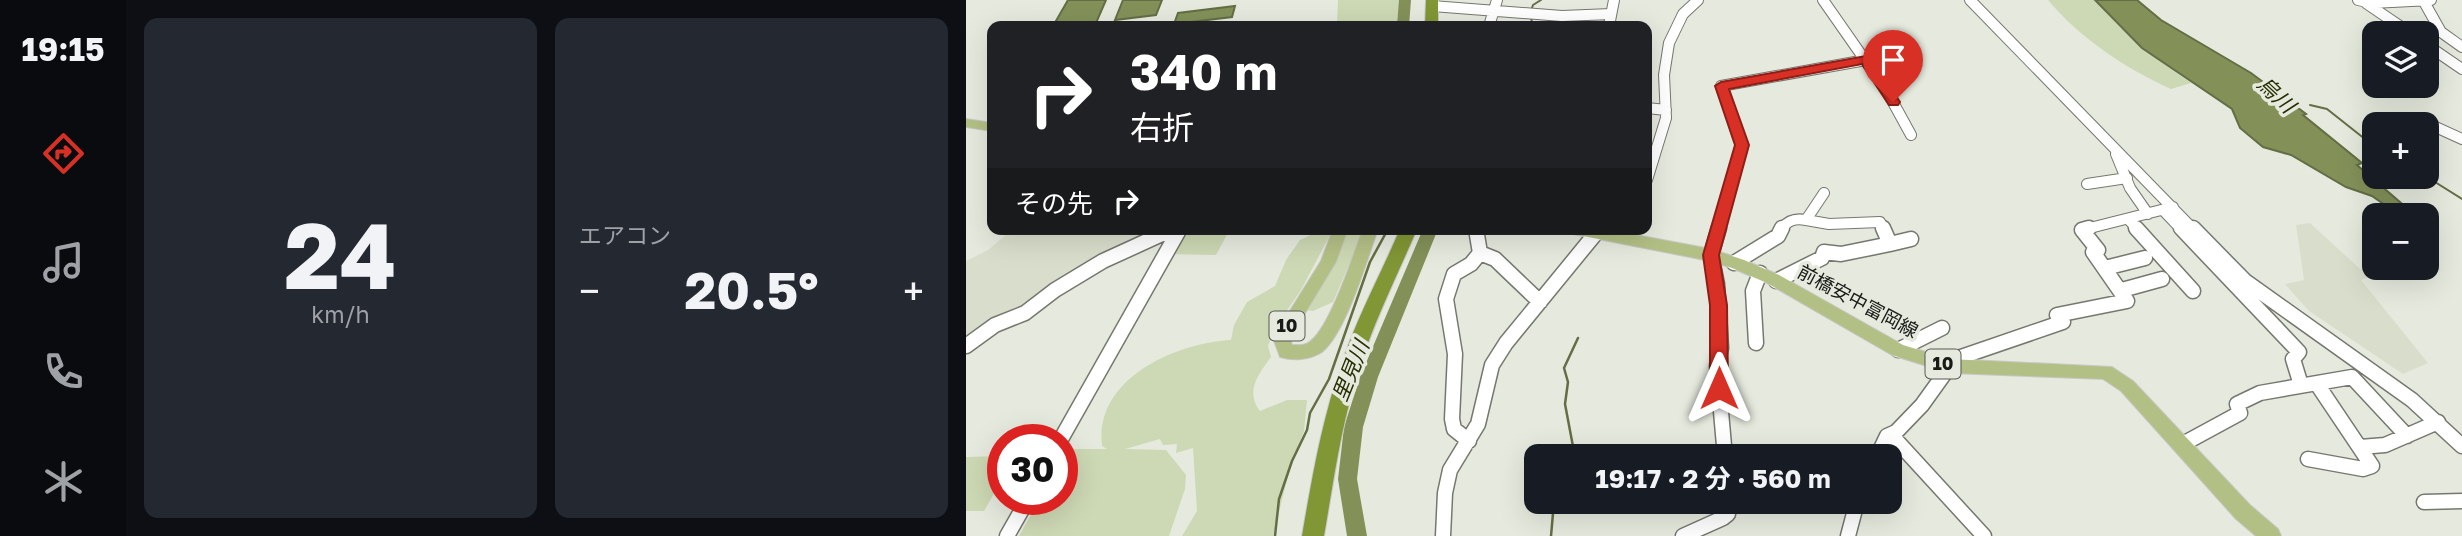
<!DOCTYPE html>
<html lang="ja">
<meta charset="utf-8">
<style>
:root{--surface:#171b24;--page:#242831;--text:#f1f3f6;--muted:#9ea1a6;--accent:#d93025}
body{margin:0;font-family:"Golos Text","Noto Sans JP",sans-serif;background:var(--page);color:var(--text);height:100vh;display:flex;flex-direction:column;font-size:26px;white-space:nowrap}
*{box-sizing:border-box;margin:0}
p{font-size:23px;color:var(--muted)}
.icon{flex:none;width:38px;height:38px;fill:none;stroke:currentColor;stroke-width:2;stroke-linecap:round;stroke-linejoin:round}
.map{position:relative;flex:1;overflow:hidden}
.side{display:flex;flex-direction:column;gap:18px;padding:18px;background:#0d0f14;width:840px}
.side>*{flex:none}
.guide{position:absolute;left:21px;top:21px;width:665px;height:214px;border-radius:14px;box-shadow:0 7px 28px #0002;background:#202124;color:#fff;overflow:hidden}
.fabs{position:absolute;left:1396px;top:21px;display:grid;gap:14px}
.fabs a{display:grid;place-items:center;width:77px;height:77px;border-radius:14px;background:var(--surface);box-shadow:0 7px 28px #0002;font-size:35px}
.speed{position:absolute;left:21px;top:424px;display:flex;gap:14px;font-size:35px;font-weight:700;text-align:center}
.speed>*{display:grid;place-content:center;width:91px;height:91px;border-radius:50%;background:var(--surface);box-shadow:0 7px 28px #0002;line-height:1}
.speed .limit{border:10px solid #d22;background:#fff;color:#111}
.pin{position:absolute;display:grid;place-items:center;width:60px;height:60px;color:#fff;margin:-72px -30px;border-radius:50% 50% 50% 0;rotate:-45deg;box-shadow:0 0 7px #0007}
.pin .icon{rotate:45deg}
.me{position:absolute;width:77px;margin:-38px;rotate:0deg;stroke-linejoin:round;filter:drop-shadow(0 0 5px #0008)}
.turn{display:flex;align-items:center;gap:24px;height:147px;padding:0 28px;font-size:32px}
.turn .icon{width:91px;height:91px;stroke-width:2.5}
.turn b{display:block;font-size:49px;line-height:60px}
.then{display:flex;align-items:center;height:66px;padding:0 28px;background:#0003;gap:14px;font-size:26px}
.big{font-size:52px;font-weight:700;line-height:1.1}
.side .card{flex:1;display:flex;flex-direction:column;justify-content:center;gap:10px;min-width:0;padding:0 24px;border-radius:14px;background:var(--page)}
.side .dial{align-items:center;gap:0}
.dial b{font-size:91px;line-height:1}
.heat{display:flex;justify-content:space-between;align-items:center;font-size:38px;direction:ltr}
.side .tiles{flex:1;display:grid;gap:18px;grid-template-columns:repeat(2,1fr)}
.trip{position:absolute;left:558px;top:444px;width:378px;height:70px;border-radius:14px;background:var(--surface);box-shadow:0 7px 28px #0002;font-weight:700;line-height:70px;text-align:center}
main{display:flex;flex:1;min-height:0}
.tab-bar{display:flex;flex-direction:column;width:126px;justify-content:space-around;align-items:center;background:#090b0e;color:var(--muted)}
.tab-bar .icon{width:49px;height:49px}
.tab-bar .selected{color:var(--accent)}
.tab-bar b{font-size:32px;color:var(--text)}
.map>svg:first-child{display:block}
.built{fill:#d9decc}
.green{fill:#cdd8b4}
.water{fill:#839159;stroke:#636e45;stroke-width:2}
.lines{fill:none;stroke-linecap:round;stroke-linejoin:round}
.stream-far1{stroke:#636e45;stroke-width:2}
.stream{stroke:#636e45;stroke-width:2.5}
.river{fill:#839159;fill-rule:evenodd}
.minor-far1-casing{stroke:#75786e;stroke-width:12}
.minor-casing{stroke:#75786e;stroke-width:17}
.major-casing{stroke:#c8c8c7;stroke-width:2}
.highway-casing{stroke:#c8c8c7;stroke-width:2}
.minor-far1{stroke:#fff;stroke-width:10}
.minor{stroke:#fff;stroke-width:14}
.major{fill:#b3c085;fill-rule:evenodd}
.highway{fill:#819634;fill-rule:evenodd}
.route{fill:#d93025;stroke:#8d1f18;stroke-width:2}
.labels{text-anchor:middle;stroke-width:7;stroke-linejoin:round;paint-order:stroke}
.shield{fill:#e6eade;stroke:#565953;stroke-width:2}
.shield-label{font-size:18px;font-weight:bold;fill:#191b17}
.street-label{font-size:19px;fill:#191b17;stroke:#e6eade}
.water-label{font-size:21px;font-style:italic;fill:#272f03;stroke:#e6eade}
</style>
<main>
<nav class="tab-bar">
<b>19:15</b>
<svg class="icon selected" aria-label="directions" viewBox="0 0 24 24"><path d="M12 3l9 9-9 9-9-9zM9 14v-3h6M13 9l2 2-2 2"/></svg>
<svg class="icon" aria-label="music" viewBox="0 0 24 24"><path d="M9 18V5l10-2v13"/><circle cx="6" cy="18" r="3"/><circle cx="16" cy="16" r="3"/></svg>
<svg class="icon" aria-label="phone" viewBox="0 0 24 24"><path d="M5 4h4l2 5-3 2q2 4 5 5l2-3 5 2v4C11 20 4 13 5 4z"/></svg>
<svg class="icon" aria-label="climate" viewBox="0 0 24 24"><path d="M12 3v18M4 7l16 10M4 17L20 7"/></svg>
</nav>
<section class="side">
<div class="tiles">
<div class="card dial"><b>24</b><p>km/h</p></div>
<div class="card"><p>エアコン</p>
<div class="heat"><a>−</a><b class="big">20.5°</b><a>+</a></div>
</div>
</div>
</section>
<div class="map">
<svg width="1496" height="536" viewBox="0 0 1496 536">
<rect width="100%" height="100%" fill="#e6eade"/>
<path class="built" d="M1344,223L1403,277L1395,280L1462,363L1437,374L1343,311L1319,284L1338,280L1330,225Z
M47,229H192L0,340V261L22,250Z"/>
<path class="green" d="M372,0H437L439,26H371Z
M1082,0H1129L1176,48L1225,83L1205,89C1159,68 1115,39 1082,0Z
M216,229H264L250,255L202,254Z
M357,229H365V233L335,290L307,331L302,346L305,357C292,375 279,391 294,411L321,400H341L338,431L324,468L307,536H216L231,511L227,448L210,453L211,444L197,445L194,439L159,449L200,450L220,475L219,489L203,536H53L74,499H96V459L102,449H141L136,446C128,379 209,343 265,340L268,325L281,302L309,286L320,260L334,240Z
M383,229H398L367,302L347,311L340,310L367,265Z
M37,456V478L18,511H0V457Z"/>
<path class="water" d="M102,0H140L130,23L87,26Z
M157,0H196L190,15L149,20Z
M1129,0H1171L1195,20L1285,73L1340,114L1337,115L1396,163L1391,165L1449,215H1433L1406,196L1380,187L1325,155L1297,147L1274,128L1266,109L1176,48Z
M269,6L266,17L208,24L212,13Z"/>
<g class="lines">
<path class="stream-far1" d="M565,11L567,5L575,0
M565,18L567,26
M1344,105L1361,109L1409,147
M1461,177L1496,199"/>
<path class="stream" d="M609,457L599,404L602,382L598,368L612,338
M309,536L313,499L326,461L341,430L344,413L363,379L404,262L422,229
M585,536L588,502"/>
<path class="river" d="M433,0H445L443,26H431Z
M457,229H472L412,377L397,427L391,479L401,536H381L372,479L378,427L394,377Z"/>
<g class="minor-far1-casing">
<path id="minor-far1" d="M857,0L922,93L945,135
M1004,0L1228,230
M1392,0L1406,3L1465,0
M1457,0L1475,32L1496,47
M1400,3L1444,33
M466,6L596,16L645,14
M523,26L531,0
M643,26L648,0
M1461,45L1496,69
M681,108L700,110
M1463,124L1496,139
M1150,154L1164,188L1182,214
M681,180L700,118L698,75L703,43L717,14L732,0
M1121,184L1161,178
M858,193L840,220L863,224L914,222L918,230
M1197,210L1216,230
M1162,219L1172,230
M752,230L776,145L755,86L900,60
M815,230C821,220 829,218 840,220
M1116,230L1207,207"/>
</g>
<g class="minor-casing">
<path id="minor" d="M753,228L745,255L751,284L755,348L751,366L759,457
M917,228L924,244L945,239
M1170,228L1227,291
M1215,228L1333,352L1327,359L1335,385
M1227,228L1279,281L1446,400L1496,446
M514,253L529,259L574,302
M768,263L812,236L816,228
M1139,268L1179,258
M810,281L856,258L858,252L875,254L924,244
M1156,290L1196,279
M1091,315L1161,301L1127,252L1132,250L1116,230L1123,228
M790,343L787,291L794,273
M0,346L29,325L59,313L89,290L137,261L207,229
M932,350L976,328
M930,432L929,439L1018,536
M95,439L212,232L208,229
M503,441L488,429L486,419L489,354L480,299L488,274L505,264L514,253L510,229
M1215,445L1274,413L1271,404L1294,393L1386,377L1441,436
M1394,447L1419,445L1472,422
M911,457L921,436L930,432L956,405L989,359L1097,322
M1342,459L1397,469L1406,466L1351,384
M1458,502L1496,501
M41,536L62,499
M477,536L479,493L484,470L512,424L526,365L540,343L630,233
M717,536L757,518L762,514L763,502
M882,536L891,502"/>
</g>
<g class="major-casing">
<path id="major" d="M0,119L26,123V131L0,127Z
M367,229H382L370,262L324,338L326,345C332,345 337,346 342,343C364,330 387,254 397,229H412C401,259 380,333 356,352C344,360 327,361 314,357L307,338L355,261Z
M600,229H638L745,249L778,260L813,275L937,345L983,359L1146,367L1167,381L1284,505L1312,529L1315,536H1290L1270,519L1155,391L1137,379L983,373L926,355L801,283L766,268L744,261L607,234Z"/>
</g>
<g class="highway-casing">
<path id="highway" d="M460,0H472V26H459Z
M434,229H451C432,274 410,317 395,363C376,419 368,478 358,536H336C346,478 356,419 376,363C391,317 415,274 434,229Z"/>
</g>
<use href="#minor-far1" class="minor-far1"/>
<use href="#minor" class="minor"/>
<use href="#major" class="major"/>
<use href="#highway" class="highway"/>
</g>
<path class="route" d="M900,56L904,57L934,102L932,105H923L896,64L763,89L783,145L753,255L761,305L762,388L753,396L746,394L744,388V305L737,255L769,145L749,86L755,82Z"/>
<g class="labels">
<g class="shield">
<rect x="303.5" y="311.5" width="35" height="29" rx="5"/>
<rect x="959.5" y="349.5" width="35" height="29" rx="5"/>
</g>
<g class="shield-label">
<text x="321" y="332">10</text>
<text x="977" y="370">10</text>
</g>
<g class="street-label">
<text transform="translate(892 301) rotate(28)" y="7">前橋安中富岡線</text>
</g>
<g class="water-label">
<text transform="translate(1310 95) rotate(43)" y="7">烏川</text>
<text transform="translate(385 371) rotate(-68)" y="7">里見川</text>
</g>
</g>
</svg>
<div class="fabs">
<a><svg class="icon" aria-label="layers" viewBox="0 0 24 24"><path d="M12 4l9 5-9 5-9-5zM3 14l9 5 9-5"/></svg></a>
<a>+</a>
<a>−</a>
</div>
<div class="speed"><div class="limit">30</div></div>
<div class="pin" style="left:927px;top:102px;background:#d93025"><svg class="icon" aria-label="arrive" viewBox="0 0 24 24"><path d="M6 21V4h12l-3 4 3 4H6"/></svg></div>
<svg class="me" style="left:753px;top:388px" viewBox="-20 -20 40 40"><path d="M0-17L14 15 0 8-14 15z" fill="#d93025" stroke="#fff" stroke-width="4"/></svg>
<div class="trip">19:17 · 2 分 · 560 m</div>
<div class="guide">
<div class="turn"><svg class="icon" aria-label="right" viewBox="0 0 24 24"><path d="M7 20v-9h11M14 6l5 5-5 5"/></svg><div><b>340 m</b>右折</div></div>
<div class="then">その先<svg class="icon" aria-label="right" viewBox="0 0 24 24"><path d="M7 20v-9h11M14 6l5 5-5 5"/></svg></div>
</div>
</div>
</main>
